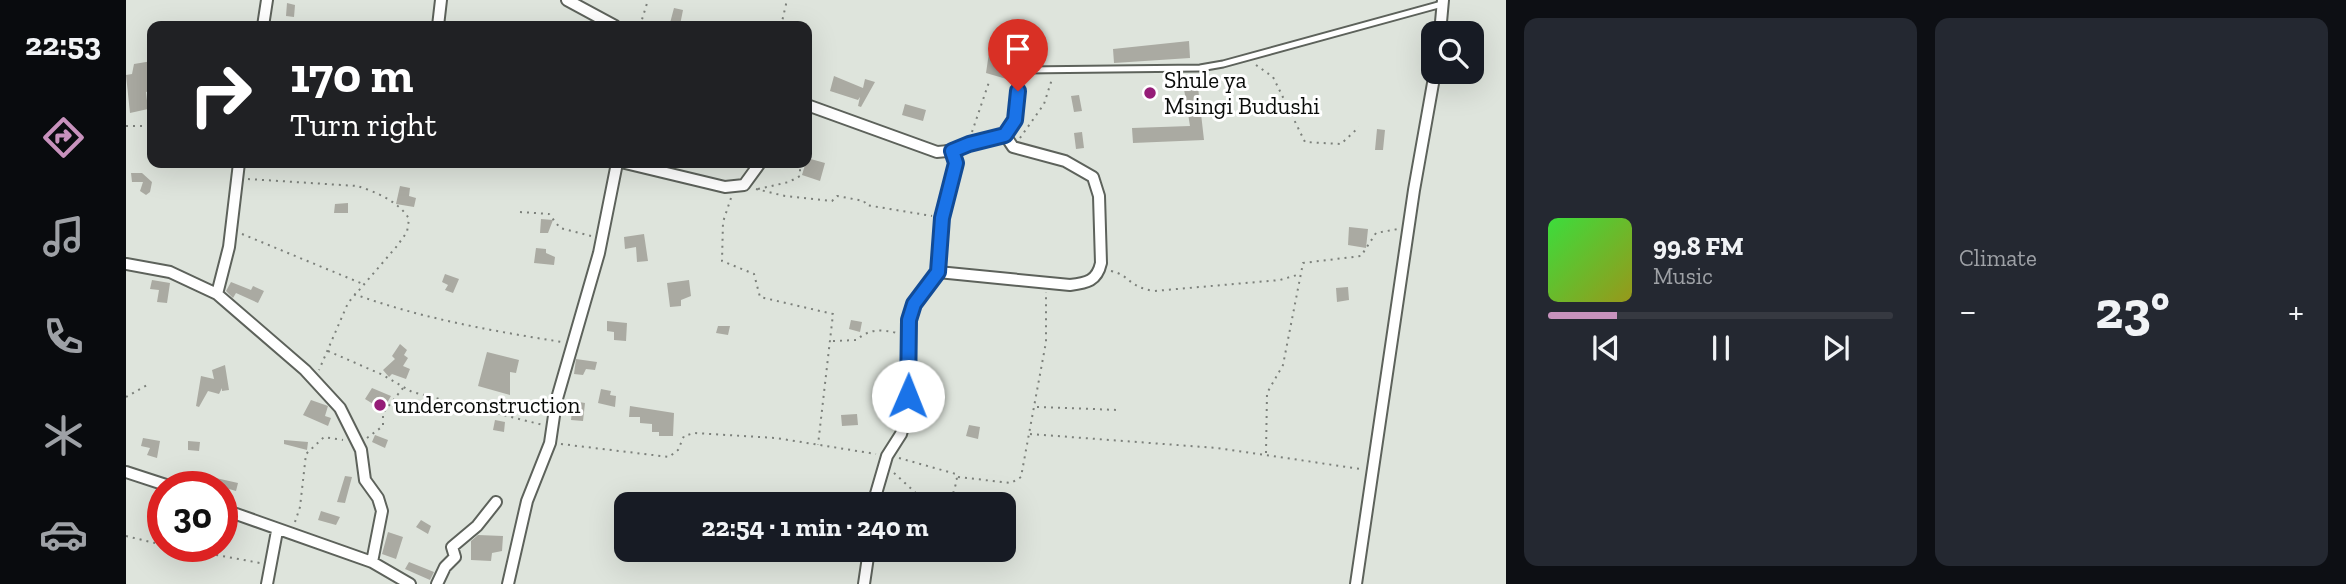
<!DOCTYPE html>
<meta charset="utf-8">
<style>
:root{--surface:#171b24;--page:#242831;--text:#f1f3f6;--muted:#9ea1a6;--line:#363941;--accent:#c892bd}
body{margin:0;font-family:"Zilla Slab",serif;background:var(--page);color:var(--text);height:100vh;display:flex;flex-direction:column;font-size:26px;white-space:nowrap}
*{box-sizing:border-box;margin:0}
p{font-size:23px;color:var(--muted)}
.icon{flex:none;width:38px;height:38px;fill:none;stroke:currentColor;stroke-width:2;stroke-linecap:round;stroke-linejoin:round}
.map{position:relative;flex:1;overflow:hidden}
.details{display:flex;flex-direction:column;gap:18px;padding:18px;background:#0d0f14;width:840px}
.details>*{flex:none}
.banner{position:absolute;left:21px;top:21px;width:665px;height:147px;border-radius:14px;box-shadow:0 7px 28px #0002;background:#202124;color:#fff;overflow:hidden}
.fabs{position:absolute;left:1295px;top:21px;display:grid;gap:14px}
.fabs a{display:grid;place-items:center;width:63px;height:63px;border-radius:14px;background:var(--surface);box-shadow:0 7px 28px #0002;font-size:35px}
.speed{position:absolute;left:21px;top:471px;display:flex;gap:14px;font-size:35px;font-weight:700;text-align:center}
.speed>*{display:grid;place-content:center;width:91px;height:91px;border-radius:50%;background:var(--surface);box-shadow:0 7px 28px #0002;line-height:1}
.speed .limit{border:10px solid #d22;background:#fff;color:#111}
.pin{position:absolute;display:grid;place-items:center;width:60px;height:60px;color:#fff;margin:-72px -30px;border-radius:50% 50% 50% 0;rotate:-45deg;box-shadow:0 0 7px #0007}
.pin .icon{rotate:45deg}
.me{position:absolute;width:77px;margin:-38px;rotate:1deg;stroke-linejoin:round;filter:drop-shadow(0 0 5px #0008)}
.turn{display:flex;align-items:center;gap:24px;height:147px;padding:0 28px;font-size:32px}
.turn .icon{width:91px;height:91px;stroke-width:2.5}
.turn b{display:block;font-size:49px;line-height:60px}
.big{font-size:52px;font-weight:700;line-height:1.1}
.details .card{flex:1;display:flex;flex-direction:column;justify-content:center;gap:10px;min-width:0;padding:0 24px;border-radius:14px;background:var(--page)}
.song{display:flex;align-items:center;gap:21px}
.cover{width:84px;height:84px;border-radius:10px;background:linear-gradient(135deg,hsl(120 70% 55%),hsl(60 70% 35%))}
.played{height:7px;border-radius:4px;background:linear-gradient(90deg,var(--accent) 20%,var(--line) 20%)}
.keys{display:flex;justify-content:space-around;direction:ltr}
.heat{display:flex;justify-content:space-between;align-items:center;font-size:38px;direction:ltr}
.details .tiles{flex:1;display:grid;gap:18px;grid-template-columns:repeat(2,1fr)}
.trip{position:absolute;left:488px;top:492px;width:402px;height:70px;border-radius:14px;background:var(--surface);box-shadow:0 7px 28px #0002;font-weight:700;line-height:70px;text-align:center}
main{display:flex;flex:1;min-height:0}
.dock{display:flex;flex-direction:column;width:126px;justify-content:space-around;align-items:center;background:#090b0e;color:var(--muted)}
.dock .icon{width:49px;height:49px}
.dock .on{color:var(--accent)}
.dock b{font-size:32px;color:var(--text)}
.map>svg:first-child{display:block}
.building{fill:#aaaaa2}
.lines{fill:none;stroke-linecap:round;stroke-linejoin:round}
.service-casing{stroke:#5d625b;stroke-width:9}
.minor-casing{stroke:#5d625b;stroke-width:14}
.path{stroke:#7c807b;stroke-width:2;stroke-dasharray:2 5;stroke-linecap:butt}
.service{stroke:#fff;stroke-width:5}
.minor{stroke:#fff;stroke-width:10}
.route-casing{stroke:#114b97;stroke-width:18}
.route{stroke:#1a73e8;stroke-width:12}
.poi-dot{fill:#951c77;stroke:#fff;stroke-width:2.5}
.labels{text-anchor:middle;stroke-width:6;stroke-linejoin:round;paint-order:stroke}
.poi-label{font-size:23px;fill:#0a0c0a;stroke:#fff;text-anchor:start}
</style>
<main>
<nav class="dock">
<b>22:53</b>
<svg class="icon on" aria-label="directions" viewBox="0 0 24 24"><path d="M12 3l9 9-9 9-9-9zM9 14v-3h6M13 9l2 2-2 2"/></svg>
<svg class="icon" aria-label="music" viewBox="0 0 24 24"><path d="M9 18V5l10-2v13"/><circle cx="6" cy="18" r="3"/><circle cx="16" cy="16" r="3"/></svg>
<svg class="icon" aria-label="phone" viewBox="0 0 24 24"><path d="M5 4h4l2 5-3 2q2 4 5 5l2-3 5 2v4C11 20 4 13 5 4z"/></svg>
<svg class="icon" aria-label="climate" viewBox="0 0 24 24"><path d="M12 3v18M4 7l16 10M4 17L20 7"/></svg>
<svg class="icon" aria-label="car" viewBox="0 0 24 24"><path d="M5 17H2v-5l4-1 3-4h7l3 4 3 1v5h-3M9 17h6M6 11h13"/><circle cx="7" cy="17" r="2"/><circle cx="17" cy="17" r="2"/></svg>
</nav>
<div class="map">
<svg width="1380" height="584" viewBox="0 0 1380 584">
<rect width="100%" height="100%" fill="#dee4dc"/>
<path class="building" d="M161,3L169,5L168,17L160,16Z
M548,8L557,10L554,25L544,23Z
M1063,41L1064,58L988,63L987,49Z
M864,46L891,52L884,80L860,73Z
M26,61V73H22L25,91L20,92L22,109L4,113L0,75L6,74L8,64Z
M708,76L737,88L739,79L749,82L735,107L732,106L734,97L732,100L704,91Z
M1072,87L1078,140L1007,143L1006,128L1064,126L1058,89Z
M953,95L956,111L948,112L945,96Z
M1172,101L1181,102L1180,115L1170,114Z
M779,104L800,110L797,121L776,115Z
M1251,129L1259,130L1257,150H1249Z
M956,132L958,148L950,149L948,133Z
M681,158L699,163L694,181L676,175Z
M5,173H16L26,182L24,192L20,195L14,191L17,182H6Z
M274,186L284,188L283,196L290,198L288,207L270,204Z
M222,203V213H208L209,204Z
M415,219L427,220L422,233H414Z
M1223,227L1242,229L1240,248L1222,245Z
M518,234L522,261L511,262L510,247L499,249L498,237Z
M410,248L420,249V253L429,257L428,265L408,263Z
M319,274L333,279L327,293L319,290L322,285L316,282Z
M26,280L44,283L41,303L31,302L33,290L24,289Z
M563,280L565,296L555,300V306L544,307L541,283Z
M105,282L125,290L127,286L138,291L132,303L110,293L107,298L100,291Z
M1222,287L1223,300L1211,302L1210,288Z
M725,320L736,322L734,332L723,329Z
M481,321L501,323L500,341L488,340V332L481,331Z
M592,326H604L602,335L590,333Z
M274,344L281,350L278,355L282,358L277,366L284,369L280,379L266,374L263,377L257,370L269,359L266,356Z
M361,352L393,360L390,373L384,372V395L352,386Z
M450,359L471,362L469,370L460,369L457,375L448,374Z
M99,365L103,390L96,391V388L93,394L82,391L73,407L70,406L75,376L88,379L86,370Z
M246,388L265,396L257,410L239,399Z
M475,389L485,391L484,395L490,396L489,407L472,403Z
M185,400L202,406L199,416L205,418L202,426L177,415Z
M447,401L459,403L457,421L445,420Z
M504,406L548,413L547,436H533V432H526V424L514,423V417H503Z
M731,414L732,425L716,426L715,415Z
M369,420L379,422L378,432L367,430Z
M843,425L854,427L852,439L840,436Z
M249,435L262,440L259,448L246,442Z
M17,438L34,441L31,458L21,455L24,448L15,446Z
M158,440L182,442L181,450L158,444Z
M62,441L74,442L73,451L62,450Z
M81,476L112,483L110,491L79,482Z
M219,476L226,477L219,503L211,502Z
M810,494L821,497L818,504H807Z
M195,511L214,517L210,525L192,520Z
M295,520L305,526L302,534L290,527Z
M262,532L277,537L270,559L256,554Z
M352,535L377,536L376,551L366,553L365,561L345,560V541Z
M283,562L308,572L304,580L279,569Z"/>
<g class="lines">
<g class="service-casing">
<path id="service" d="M879,135L887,125L892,111L893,75L898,70L1074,68L1097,64L1316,4"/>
</g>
<g class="minor-casing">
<path id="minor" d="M441,0L489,26
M137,26L141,0
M312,26L315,0
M1314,33L1317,0
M681,105L811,152C835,152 855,137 879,135L887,147L939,161L967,177L973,196L975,263C971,281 961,283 944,285L812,272
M499,163L599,187L618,185L634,163
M0,264L44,272L91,294L179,370L214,408L235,450L239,480L252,498L256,511L246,562
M91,294L103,247L113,163
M0,472L43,486
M747,504L761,456L775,434L780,417L783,320L787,304L812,272L816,218L830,163L826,151
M96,509L246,562L284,584
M141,584L151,531
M311,584L319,567L329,557L326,547L351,526L370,502
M382,584L401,501L424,443L430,402L473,253L491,163
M738,584L743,550
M1230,584L1288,190L1309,72"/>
</g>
<path class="path" d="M147,22L181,26
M514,26L522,0
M655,26L661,0
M1130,65L1147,77L1179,142L1215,144L1233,127
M0,126H26
M846,132L864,79
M894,138L918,104L926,79
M122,179L231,186C248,191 274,202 283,219L281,232L271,246L222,303L193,370
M630,189L659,196L706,201L711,196L738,201L740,205L806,216
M632,189L663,182L674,176V163
M605,198L597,222L596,261L628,274L634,297L707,314L692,445
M394,212L423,214L434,228L465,236
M116,234L237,284
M985,271C1004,275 1002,287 1028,291L1154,280L1171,275
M228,294C294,318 366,331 436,342
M707,341L731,340C742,329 755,329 771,333
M202,351L257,375L286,392L417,425
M0,397L23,384
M911,407L993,410
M904,434L1091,448L1235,469
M241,438L257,426V413L277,388
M435,444L543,457L552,450L558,436L568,433L650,438L750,454
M1140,453L1141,393L1157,365L1177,263L1235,256L1250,233L1272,229
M773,458L830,474L831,480L824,504
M768,473L802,504
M832,477L885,483L895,477L920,342V292
M169,522L174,507L180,454L198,437L217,440
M0,536L37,545
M42,546L134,563"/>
<use href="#service" class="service"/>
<use href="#minor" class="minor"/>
</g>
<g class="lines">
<g class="route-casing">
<path id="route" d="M782,396L783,320L788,304L812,272L816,218L830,163L826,151L843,144L879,135L889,120L892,91"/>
</g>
<use href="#route" class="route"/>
</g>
<g class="poi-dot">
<circle cx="1024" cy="93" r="7"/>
<circle cx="254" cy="405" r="7"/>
</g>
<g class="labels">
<g class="poi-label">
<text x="1038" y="88">Shule ya<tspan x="1038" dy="26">Msingi Budushi</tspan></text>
<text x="268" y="413">underconstruction</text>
</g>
</g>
</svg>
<div class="fabs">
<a><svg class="icon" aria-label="search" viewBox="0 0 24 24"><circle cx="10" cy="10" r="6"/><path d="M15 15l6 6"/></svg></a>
</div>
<div class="speed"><div class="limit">30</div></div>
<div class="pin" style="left:892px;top:91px;background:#d93025"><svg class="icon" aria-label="arrive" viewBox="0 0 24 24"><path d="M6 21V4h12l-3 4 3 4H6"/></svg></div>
<svg class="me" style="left:782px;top:396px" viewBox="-20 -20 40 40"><circle r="19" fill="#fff"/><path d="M0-13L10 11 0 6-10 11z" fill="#1a73e8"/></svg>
<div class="trip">22:54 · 1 min · 240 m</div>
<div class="banner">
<div class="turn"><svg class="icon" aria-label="right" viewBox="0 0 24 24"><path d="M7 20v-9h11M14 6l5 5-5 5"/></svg><div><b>170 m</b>Turn right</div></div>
</div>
</div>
<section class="details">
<div class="tiles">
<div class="card">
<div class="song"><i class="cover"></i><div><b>99.8 FM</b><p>Music</p></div></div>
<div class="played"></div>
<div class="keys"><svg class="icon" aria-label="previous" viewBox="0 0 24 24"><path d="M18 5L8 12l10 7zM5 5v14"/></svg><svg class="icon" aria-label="pause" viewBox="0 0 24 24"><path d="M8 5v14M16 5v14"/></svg><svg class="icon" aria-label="next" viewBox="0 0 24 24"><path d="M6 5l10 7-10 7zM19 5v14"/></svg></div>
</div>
<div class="card"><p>Climate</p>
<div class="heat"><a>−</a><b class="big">23°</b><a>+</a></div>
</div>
</div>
</section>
</main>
